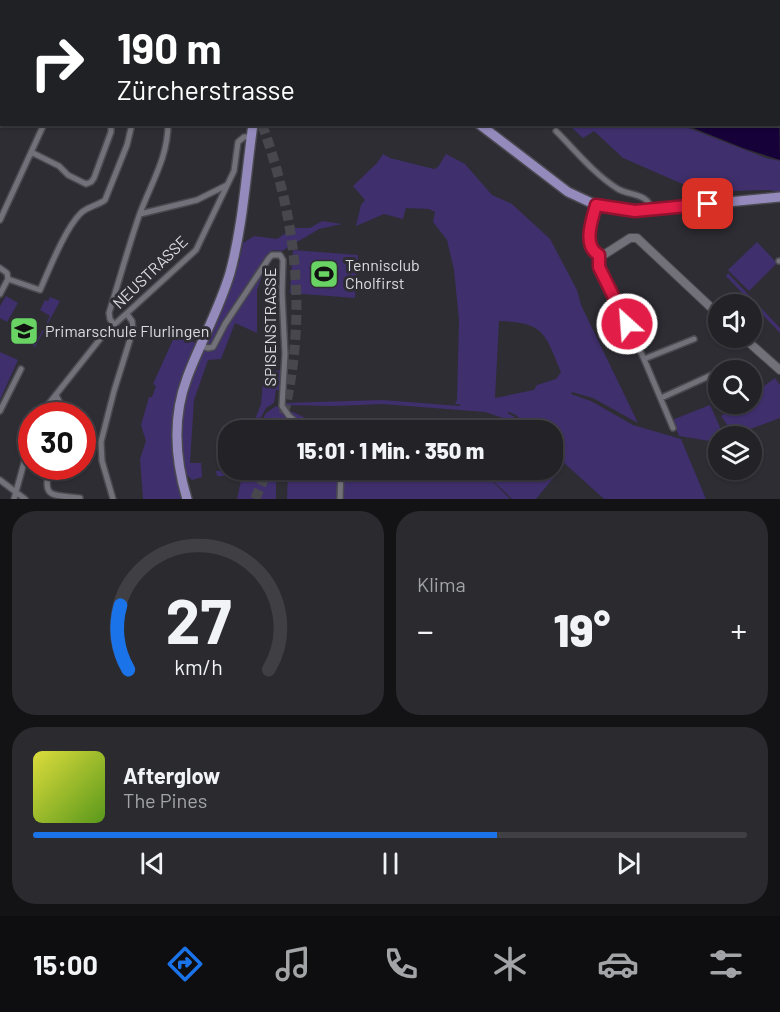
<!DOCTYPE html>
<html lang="de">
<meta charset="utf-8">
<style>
:root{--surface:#222227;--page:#2a2a2f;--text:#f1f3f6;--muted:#a2a4a7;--line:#3f3f44;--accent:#1a73e8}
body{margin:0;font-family:Barlow,sans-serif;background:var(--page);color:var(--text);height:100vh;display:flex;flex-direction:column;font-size:22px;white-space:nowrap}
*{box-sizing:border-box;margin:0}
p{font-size:20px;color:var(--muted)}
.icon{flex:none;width:33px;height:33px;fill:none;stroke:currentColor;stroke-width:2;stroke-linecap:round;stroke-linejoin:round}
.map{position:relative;height:499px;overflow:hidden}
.drawer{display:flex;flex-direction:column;gap:12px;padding:12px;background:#131315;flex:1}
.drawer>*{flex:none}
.hud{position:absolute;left:0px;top:0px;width:780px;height:126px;box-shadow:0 2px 4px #0004,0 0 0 2px var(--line);background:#202124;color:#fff;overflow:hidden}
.buttons{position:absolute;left:708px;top:294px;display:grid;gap:12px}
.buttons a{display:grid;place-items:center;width:54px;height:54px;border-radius:50%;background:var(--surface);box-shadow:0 2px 4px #0004,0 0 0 2px var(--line);font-size:30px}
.speed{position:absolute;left:18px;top:402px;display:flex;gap:12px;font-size:30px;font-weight:700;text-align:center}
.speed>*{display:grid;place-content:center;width:78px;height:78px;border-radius:50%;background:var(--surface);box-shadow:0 2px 4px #0004,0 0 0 2px var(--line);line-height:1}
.speed .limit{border:9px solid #d22;background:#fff;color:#111}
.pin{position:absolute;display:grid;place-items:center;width:51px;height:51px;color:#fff;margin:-26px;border-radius:12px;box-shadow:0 3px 9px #0006}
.me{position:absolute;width:66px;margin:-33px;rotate:334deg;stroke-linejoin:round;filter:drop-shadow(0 0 4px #0008)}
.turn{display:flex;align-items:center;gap:21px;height:126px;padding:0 18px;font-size:27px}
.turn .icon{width:78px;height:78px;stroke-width:2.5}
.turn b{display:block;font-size:42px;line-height:51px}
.big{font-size:45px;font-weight:800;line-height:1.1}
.drawer .widget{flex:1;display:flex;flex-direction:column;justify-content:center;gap:9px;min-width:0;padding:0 21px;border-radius:24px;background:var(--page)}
.drawer .dial{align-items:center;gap:0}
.dial svg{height:156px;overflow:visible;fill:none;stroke:var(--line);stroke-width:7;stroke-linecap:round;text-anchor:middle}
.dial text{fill:var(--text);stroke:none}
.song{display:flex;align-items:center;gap:18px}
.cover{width:72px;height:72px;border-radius:9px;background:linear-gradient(135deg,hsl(60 70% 55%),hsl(90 70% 35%))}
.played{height:6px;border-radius:3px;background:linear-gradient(90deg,var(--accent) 65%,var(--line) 65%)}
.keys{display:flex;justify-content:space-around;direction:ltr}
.heat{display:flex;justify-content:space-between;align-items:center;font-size:33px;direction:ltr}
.drawer .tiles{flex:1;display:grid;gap:12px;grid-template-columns:1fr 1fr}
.widget:last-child{grid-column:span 2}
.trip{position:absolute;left:218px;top:420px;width:345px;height:60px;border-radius:24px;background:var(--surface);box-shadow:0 2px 4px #0004,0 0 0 2px var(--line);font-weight:800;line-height:60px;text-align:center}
.menu{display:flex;height:96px;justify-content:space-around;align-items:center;background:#0e0e10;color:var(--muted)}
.menu .icon{width:42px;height:42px}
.menu .current{color:var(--accent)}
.menu b{font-size:27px;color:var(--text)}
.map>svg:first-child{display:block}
.green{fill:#3f2f6c;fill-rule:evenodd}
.water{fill:#160138}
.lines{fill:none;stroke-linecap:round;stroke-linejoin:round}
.highway-tunnel{stroke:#48474e;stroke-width:10;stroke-dasharray:10 5;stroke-linecap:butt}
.street-casing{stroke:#49494f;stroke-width:8}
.secondary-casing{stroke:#49494f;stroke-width:10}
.primary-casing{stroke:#49494f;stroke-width:12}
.street{stroke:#727179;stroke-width:5}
.secondary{stroke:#727179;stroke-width:8}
.primary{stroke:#948abc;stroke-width:9}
.route-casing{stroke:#92132f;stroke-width:15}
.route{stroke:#e11d48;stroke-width:10}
.labels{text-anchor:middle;stroke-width:6;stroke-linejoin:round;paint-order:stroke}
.poi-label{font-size:16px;fill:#dcdce0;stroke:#2e2d34;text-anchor:start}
.street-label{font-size:16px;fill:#dcdce0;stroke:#2e2d34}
</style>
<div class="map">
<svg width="780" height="499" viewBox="0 0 780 499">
<rect width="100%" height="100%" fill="#2e2d34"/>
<path class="green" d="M266,0H401L402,1H264Z
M569,125H681L766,158L780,161V192L768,190L701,192L623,158L594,131L583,138Z
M383,154L390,158L434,169L438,167L446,154L465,164L492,195L512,204L550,239L577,290L581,305L638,423L593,398L572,392L571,394L591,401L633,425L681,439L706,499H604L552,452V430H531L516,415L509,412L507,413L513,416L528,430H509L512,421L485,412L383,404L335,406L284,405V403L382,400L460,406V404H455L457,400L459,320L454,270L447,240L433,222L435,212L429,209L406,208L403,219L384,214L356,226L361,205L365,200L353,186L377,163ZM499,321C545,322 545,334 561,372L556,379L537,385L534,390L495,398Z
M322,221L342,224L319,229L282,251L273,250L252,279L266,265L257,290V333L235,323L221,359L208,360L194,400L190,463H201L202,477L192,480L186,474L181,438L185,399L201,355L222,311L238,262L239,263L243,243L254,236L277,239L293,228H310Z
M757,242L777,263L749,291L728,270Z
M293,250L358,255L355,298L290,293Z
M728,273L780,328V333L726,276Z
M6,296L18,303L7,322L0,318V306Z
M50,297L60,301L35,347L32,345L35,340L38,339L50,316L40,310L45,300L48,301Z
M176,333L201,346L178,416L187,499H143L140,459L146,441L141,425L149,397H152L156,386L153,384Z
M0,352L18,360L0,400Z
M284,370L283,390H276L274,403L266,408L254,430H251L261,404L264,372Z
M775,378L780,385V418L734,435L721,416L740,404H752V395Z
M710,405L724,436H718V441L716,442L679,436L672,420Z
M276,406L282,410L293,412L322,426L336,429L397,430H257L266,413Z
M552,455L564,465L536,499H512L492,480L476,470H552Z
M236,470H271L276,478V499H237L242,476H217L216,471Z
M288,470H337V499H287Z
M339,470H472L492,481L510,499H340Z"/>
<path class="water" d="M0,0H46L2,2L0,94Z
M452,0H576L578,1L452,2Z
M779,110L780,160L743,148L686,125L778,124Z"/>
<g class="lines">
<path class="highway-tunnel" d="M207,0V2
M219,0L220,2
M262,124C299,227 308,324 280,430
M255,499L268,470"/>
<g class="street-casing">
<path id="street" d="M643,0L644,2
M737,0L740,2
M85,2L87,0
M721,2L723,0
M778,26L780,27
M556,131C576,151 594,174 618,189C630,196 649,193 651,210
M31,152L59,166L68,175L86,184L91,182L94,178L111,132V124
M140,214L197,200L227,185
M0,220L44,124
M599,255V267L644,359L673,428
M779,261H780
M0,268L7,273L8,279
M8,279L40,290C49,270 65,229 80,214C86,207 97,206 105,200L127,145L132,124
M0,294L8,279
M114,325L110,319L109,313C119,281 128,248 139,216C150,185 168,158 168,124
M201,346L208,348L213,347L225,324L269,258L272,255H280L283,260L282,293L285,354L282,406L289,416L305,430
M644,359L694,339
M721,370L731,363
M56,395L61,405V416
M661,398L718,372
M0,411L21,369
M39,416L104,334L196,250L234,171L238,142L244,137H251
M50,466C42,499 50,494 80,498
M0,480L25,499
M14,499L32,434
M113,499L102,461L101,442L114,391L133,330L132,321L127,314
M340,499L341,470"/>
</g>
<g class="secondary-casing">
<path id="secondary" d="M596,205C592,221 585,238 595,253L605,254L630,238H637L718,314
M744,338L780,370"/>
</g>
<g class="primary-casing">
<path id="primary" d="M590,0L592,2
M778,81L780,82
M479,124L568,192L596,205L635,211L780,197
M187,499C175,459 172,418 187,378C200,343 219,310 230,273C243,225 246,174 253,124"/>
</g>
<use href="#street" class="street"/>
<use href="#secondary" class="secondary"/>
<use href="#primary" class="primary"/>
</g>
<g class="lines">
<g class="route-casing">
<path id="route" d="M627,324L599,267V255C582,246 592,220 596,205L635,211L708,204"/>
</g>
<use href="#route" class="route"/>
</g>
<defs>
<g id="stadium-square" transform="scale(1.5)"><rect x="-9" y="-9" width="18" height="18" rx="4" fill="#69d464" stroke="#2e2d34"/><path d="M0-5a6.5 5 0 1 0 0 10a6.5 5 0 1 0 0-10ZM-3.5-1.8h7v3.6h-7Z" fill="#111"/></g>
<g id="school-square" transform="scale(1.5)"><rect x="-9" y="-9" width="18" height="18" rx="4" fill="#69d464" stroke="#2e2d34"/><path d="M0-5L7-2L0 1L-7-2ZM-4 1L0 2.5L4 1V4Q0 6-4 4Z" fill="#111"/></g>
</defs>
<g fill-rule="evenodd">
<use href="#stadium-square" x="324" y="274"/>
<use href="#school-square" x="24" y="331"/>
</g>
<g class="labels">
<g class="poi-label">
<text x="345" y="271">Tennisclub<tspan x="345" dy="18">Cholfirst</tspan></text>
<text x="45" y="337">Primarschule Flurlingen</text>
</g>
<g class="street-label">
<text transform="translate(150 272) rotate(-44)" y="6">NEUSTRASSE</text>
<text transform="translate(270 327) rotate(-90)" y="6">SPISENSTRASSE</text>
</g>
</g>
</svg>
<div class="buttons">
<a><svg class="icon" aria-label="sound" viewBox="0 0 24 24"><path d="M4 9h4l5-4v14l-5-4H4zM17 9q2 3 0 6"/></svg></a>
<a><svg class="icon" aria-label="search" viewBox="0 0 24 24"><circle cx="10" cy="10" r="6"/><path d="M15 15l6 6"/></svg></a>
<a><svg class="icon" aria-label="layers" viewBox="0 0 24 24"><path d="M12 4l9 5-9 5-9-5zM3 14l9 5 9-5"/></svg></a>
</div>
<div class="speed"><div class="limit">30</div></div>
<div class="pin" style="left:708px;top:204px;background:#d93025"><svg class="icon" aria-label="arrive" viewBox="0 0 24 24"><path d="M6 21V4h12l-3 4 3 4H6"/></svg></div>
<svg class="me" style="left:627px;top:324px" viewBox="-20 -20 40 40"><circle r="17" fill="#e11d48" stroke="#fff" stroke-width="3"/><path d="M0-11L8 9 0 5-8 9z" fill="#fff"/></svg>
<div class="trip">15:01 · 1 Min. · 350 m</div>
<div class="hud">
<div class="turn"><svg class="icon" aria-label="right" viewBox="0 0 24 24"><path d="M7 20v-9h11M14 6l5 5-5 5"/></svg><div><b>190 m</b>Zürcherstrasse</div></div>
</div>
</div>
<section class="drawer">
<div class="tiles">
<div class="widget dial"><svg viewBox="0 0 100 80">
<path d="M14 69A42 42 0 1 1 86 69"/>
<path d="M14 69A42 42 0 0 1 10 36" stroke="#1a73e8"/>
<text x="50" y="56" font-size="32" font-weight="700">27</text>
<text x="50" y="72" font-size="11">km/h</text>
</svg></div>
<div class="widget"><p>Klima</p>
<div class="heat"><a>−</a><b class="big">19°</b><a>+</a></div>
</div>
<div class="widget">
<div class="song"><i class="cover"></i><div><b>Afterglow</b><p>The Pines</p></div></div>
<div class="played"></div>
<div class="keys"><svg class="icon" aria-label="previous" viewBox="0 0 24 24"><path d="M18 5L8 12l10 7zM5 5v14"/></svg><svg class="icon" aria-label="pause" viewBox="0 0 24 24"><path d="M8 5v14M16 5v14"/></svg><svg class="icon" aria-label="next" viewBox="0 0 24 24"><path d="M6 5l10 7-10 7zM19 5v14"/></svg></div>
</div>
</div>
</section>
<nav class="menu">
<b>15:00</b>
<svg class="icon current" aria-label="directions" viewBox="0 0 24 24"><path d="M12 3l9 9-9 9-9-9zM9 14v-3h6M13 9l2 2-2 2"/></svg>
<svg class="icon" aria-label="music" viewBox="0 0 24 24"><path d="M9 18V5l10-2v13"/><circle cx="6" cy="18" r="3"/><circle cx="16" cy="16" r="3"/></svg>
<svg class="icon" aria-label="phone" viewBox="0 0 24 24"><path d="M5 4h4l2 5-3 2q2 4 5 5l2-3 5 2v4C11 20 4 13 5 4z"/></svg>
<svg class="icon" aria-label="climate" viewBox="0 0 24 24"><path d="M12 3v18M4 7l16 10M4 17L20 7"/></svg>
<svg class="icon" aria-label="car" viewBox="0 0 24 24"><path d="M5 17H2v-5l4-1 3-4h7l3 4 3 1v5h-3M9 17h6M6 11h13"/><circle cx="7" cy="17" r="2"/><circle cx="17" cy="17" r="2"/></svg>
<svg class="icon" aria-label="filters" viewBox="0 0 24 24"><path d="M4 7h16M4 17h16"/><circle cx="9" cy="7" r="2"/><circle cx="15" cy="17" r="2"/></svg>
</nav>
